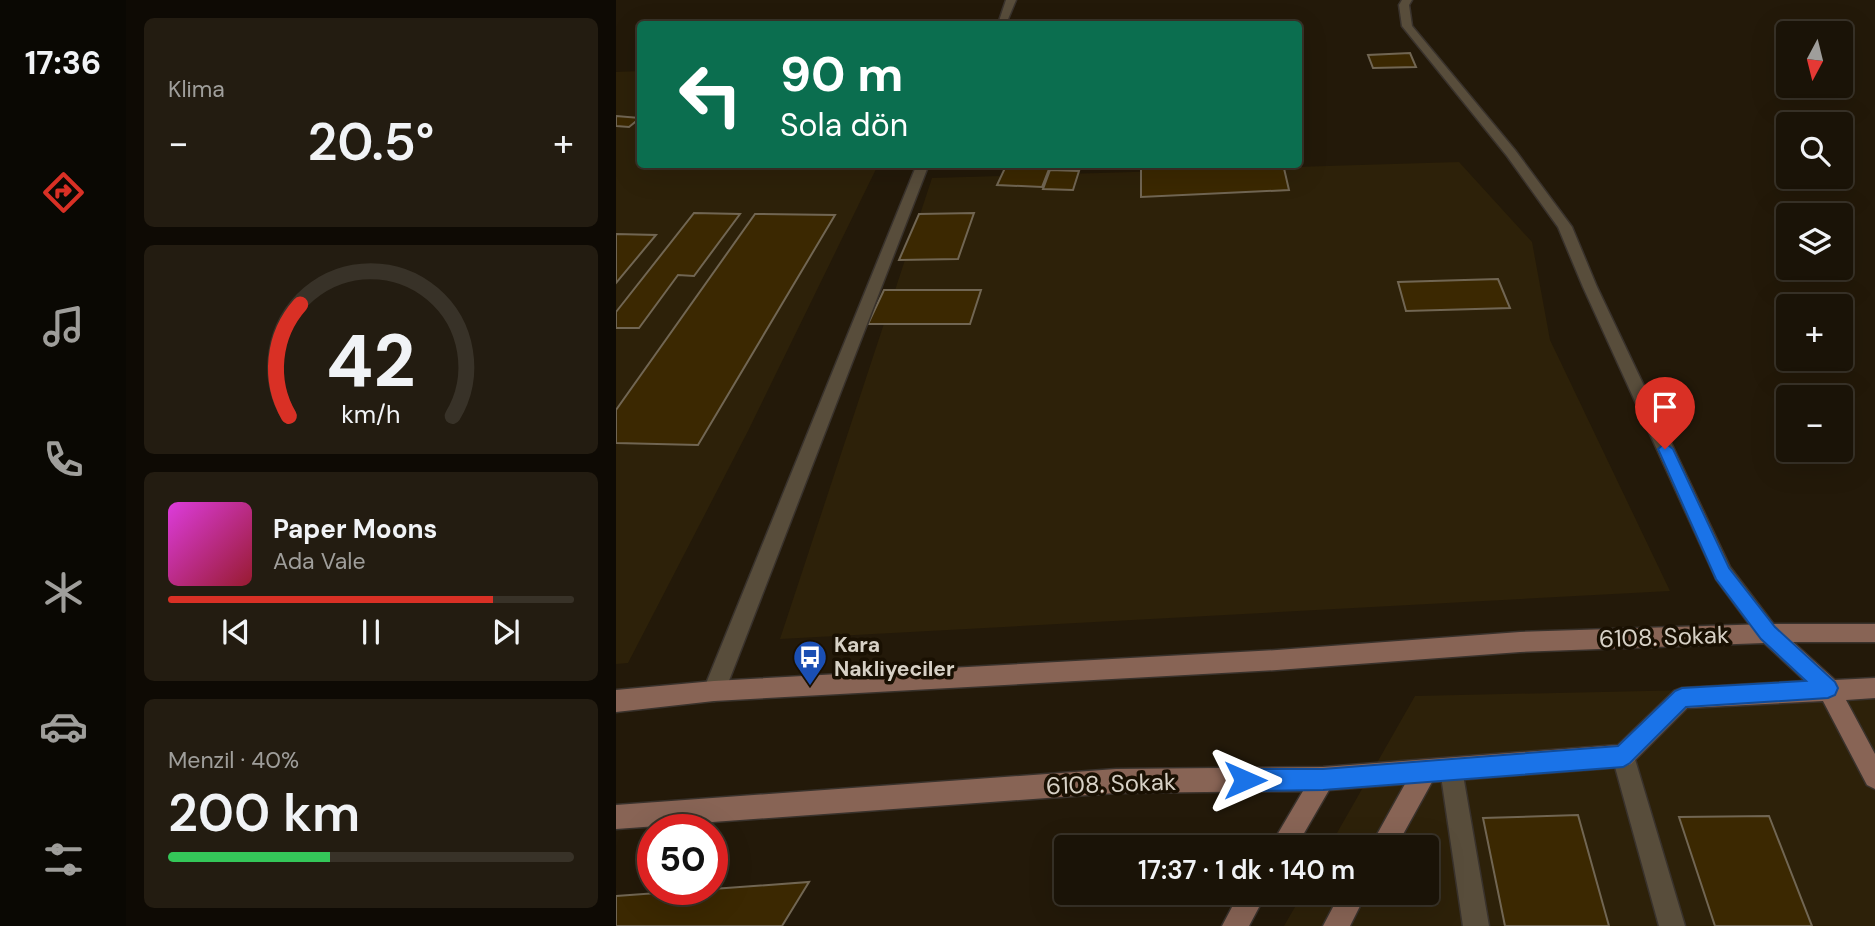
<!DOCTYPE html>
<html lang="tr">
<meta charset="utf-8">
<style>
:root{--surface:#1a1307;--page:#231c11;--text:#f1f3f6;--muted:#9f9e9b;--line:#383228;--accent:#d93025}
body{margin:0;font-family:"DM Sans",sans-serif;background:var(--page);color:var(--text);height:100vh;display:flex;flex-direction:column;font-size:26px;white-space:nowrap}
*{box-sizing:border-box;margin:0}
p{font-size:23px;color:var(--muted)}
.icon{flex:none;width:38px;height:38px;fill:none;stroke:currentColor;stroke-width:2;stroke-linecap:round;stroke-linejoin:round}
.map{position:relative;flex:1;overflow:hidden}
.drawer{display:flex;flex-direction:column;gap:18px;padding:18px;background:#0e0a04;width:490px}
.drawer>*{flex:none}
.top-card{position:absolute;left:21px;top:21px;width:665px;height:147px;border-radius:7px;box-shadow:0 7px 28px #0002,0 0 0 2px var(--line);background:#0b6e4f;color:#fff;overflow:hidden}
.needle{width:46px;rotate:187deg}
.fabs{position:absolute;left:1160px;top:21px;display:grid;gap:14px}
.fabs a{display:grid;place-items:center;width:77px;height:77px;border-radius:7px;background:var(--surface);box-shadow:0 7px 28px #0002,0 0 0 2px var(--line);font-size:35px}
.speed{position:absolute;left:21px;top:814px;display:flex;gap:14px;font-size:35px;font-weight:700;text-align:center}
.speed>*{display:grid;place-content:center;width:91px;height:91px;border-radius:50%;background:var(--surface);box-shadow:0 7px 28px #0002,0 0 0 2px var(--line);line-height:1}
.speed .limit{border:10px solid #d22;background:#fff;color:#111}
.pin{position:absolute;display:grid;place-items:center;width:60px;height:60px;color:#fff;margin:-72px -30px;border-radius:50% 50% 50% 0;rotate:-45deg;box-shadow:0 0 7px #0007}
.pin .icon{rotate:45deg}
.me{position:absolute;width:77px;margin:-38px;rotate:90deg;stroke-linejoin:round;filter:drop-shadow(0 0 5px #0008)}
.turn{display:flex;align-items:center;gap:24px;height:147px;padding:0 28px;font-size:32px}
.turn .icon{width:91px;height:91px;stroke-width:2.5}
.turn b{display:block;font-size:49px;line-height:60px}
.big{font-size:52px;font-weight:600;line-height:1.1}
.drawer .widget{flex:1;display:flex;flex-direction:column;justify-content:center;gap:10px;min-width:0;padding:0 24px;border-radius:10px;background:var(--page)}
.drawer .dial{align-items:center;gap:0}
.dial svg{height:182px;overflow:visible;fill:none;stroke:var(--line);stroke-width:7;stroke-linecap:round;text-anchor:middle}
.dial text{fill:var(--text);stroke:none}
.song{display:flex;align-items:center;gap:21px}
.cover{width:84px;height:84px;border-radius:10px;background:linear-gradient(135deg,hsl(300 70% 55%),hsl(350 70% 35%))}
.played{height:7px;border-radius:4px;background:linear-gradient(90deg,var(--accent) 80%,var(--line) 80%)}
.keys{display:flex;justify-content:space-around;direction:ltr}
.heat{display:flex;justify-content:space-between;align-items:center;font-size:38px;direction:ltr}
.charge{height:10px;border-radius:5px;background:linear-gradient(90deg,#34c759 40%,var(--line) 0)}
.trip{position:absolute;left:438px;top:835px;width:385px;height:70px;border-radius:7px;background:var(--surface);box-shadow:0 7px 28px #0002,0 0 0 2px var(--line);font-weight:600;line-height:70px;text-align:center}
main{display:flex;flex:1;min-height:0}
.tabs{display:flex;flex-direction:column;width:126px;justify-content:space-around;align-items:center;background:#0a0803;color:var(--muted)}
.tabs .icon{width:49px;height:49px}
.tabs .selected{color:var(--accent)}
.tabs b{font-size:32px;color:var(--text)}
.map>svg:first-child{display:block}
.built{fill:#2d2109}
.building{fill:#3b2801;stroke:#716653;stroke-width:2}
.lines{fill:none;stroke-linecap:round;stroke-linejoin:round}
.street-casing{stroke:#39322c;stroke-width:3}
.secondary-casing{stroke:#39322c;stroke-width:3}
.street{fill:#584d3b;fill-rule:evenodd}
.secondary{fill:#886455;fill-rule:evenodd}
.route{fill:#1a73e8;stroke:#114b97;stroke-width:2}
.labels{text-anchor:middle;stroke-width:7;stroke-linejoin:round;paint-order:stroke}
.poi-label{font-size:21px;font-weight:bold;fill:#d7d1c6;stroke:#191002;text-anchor:start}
.near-street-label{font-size:24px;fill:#d7d1c6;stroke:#191002}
</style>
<main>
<nav class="tabs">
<b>17:36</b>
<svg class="icon selected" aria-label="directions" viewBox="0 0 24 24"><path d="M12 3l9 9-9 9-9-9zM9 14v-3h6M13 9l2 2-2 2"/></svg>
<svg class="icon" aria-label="music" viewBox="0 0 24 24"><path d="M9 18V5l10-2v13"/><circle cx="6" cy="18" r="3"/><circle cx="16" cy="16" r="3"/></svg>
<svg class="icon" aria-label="phone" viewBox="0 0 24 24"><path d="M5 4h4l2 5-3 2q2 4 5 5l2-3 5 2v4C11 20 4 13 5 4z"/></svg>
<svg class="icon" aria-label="climate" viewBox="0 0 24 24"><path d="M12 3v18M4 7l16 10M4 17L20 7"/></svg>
<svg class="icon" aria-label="car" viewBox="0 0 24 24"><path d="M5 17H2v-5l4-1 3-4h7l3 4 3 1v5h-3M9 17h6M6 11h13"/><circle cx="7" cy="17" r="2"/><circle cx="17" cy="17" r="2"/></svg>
<svg class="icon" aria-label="filters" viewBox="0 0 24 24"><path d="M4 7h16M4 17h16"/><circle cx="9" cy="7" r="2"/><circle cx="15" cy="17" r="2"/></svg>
</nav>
<section class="drawer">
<div class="widget"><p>Klima</p>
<div class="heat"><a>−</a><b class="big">20.5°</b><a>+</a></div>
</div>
<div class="widget dial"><svg viewBox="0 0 100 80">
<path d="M14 69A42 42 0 1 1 86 69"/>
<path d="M14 69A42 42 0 0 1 19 20" stroke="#d93025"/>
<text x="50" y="56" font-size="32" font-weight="700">42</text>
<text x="50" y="72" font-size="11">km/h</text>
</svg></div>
<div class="widget">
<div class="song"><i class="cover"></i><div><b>Paper Moons</b><p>Ada Vale</p></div></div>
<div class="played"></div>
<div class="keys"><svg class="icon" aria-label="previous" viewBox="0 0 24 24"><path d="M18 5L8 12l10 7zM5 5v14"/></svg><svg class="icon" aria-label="pause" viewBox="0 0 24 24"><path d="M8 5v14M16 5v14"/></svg><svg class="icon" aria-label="next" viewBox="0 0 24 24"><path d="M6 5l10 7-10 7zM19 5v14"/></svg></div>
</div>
<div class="widget"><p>Menzil · 40%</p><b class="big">200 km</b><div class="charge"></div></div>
</section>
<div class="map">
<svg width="1259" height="926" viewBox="0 0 1259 926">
<rect width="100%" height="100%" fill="#231909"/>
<path class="built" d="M24,71V164L262,165L132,431L12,663L0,664V72Z
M843,162L916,242L934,340L1054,591L164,639L316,178Z
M1259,686V926H668L687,893L810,892V847H713L799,696Z"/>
<path class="building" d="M794,53L800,67L757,68L752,55Z
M0,116L24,118L13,127L0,126Z
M525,164H667L673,190L525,197Z
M389,168L433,169L426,187L381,185Z
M434,170L463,171L457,190L427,189Z
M78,213L124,214L78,276L62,275L23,328H0V312Z
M358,213L342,259L283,260L303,214Z
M139,214L219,215L82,445L0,443V410Z
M0,234L40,235L0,283Z
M882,279L894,308L790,311L782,282Z
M268,290H365L354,324H252Z
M962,815L993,926H889L867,818Z
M1153,816L1196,926H1099L1063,817Z
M193,882L166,926H0V896Z"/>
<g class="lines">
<g class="street-casing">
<path id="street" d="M390,0H400L390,24H382Z
M786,0H796L793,5L796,26L899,150L956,227L981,287L1114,567L1159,626L1162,633L1159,640L1152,642L1145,640L1100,579L967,287L942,227L891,156L786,26L783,5Z
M301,164H313L109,691L106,698L98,701L90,698L87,691Z
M1007,745L1015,748L1018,756L1069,926H1043L996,756L999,748Z
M835,758L843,761L846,769L873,926H847L824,769L827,761Z"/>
</g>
<g class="secondary-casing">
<path id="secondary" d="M1152,624H1259V642H1177L1219,680L1259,678V698L1230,700L1259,754V789L1251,785L1207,701L1071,708L1015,764L1007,767L816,782L780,847H754L789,784L713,790L680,847H654L687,791L500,793L0,829V805L500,769L707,767L1002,745L1058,691L1066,688L1189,681L1148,643L904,652L661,670L98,701L0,712V690L98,681L661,650L904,632Z
M624,892H651L633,926H606Z
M725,892H751L734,926H707Z"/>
</g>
<use href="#street" class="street"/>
<use href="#secondary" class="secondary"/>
</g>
<path class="route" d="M1049,443L1057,449L1113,568L1159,627L1219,682L1222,688L1219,695L1212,698L1070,707L1014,763L1007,767L707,790L629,791L622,787L619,780L622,773L629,769H707L1002,746L1059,691L1066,688L1190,681L1145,639L1100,579L1042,449Z"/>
<defs>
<g id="bus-pin" transform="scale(1.75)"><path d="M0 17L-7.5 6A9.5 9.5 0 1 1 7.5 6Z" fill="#1a4fb4" stroke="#191002"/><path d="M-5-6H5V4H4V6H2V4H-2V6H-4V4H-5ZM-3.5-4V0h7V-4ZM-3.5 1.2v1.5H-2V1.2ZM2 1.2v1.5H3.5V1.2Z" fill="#fff"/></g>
</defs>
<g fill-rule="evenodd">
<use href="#bus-pin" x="194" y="657"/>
</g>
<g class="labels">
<g class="poi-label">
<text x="218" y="652">Kara<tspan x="218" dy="24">Nakliyeciler</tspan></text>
</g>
<g class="near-street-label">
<text transform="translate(1048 637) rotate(-2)" y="8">6108. Sokak</text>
<text transform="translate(495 784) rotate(-2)" y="8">6108. Sokak</text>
</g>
</g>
</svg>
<div class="fabs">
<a><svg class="needle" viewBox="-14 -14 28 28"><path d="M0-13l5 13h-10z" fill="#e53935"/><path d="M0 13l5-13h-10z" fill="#9f9e9b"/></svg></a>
<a><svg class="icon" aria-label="search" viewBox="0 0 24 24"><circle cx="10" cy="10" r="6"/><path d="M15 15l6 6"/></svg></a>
<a><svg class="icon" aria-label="layers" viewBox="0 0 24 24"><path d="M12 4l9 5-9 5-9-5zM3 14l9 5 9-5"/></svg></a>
<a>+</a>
<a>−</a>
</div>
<div class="speed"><div class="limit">50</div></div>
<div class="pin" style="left:1049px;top:449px;background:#d93025"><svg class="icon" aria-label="arrive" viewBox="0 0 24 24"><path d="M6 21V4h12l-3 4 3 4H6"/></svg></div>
<svg class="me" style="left:629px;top:780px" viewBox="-20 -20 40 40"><path d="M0-17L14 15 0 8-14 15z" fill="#1a73e8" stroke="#fff" stroke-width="4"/></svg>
<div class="trip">17:37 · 1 dk · 140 m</div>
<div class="top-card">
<div class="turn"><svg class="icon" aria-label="left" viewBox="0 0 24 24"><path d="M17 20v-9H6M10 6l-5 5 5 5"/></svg><div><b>90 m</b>Sola dön</div></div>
</div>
</div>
</main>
